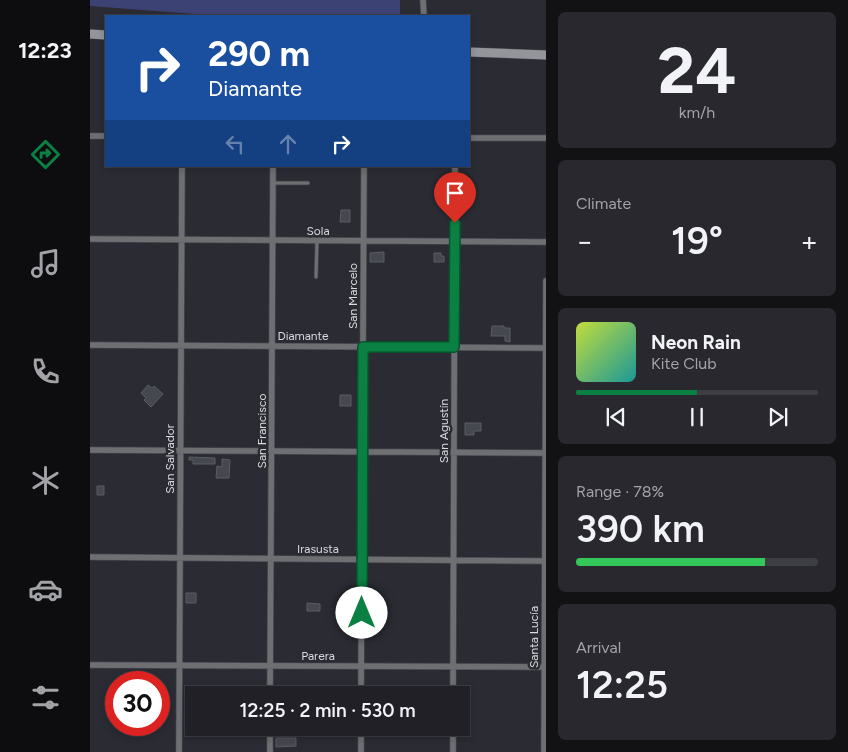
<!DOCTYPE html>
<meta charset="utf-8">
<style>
:root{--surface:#202026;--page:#28282e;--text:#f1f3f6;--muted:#a2a3a7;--line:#3d3e43;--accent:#0b8043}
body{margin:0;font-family:Figtree,sans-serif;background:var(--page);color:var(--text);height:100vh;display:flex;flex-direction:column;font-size:19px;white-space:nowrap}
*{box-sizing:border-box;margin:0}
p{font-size:16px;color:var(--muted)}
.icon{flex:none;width:28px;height:28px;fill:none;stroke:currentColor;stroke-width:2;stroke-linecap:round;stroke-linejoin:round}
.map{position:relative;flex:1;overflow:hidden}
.details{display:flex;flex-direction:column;gap:12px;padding:12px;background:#121215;width:302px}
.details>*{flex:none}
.hud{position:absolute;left:15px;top:15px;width:365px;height:152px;border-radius:0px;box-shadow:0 2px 8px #0003,0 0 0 1px var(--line);background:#1a4fa0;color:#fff;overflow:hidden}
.speed{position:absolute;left:15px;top:671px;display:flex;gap:10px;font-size:25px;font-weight:700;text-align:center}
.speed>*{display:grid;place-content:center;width:65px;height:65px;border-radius:50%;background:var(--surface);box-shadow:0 2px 8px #0003,0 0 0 1px var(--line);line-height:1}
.speed .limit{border:8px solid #d22;background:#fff;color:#111}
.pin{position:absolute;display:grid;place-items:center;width:42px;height:42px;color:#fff;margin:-51px -21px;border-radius:50% 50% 50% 0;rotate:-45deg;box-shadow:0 0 5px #0007}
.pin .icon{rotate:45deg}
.me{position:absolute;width:55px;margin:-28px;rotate:0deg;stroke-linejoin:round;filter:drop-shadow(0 0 4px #0008)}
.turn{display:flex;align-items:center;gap:18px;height:105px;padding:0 20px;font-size:22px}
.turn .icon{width:65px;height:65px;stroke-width:2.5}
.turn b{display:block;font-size:35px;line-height:42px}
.lanes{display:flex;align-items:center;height:48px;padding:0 20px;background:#0003;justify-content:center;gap:25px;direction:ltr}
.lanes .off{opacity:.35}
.big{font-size:38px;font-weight:600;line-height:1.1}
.details .widget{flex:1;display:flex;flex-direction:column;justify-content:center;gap:8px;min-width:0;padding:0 18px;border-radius:8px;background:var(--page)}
.details .dial{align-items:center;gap:0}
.dial b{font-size:65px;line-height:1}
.song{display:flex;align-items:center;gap:15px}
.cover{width:60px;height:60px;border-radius:8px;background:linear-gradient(135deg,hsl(70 70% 55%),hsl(180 70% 35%))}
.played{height:5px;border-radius:2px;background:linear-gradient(90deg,var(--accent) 50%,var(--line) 50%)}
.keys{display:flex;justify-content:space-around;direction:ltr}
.heat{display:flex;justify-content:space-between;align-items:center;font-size:28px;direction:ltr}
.charge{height:8px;border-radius:4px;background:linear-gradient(90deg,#34c759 78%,var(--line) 0)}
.trip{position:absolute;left:95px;top:686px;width:285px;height:50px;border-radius:0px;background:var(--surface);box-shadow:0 2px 8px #0003,0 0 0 1px var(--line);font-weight:600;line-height:50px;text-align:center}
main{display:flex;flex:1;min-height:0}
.tab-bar{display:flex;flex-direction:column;width:90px;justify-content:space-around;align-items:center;background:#0d0d0f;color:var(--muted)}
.tab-bar .icon{width:35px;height:35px}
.tab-bar .selected{color:var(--accent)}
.tab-bar b{font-size:22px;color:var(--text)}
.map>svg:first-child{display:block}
.green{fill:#3c4374}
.building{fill:#464850;stroke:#5b5d65}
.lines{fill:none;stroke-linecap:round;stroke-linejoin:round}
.lane-casing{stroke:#46474f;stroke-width:4.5}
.street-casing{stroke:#46474f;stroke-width:7}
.secondary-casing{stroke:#46474f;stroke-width:10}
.lane{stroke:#6e6f73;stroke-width:3}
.street{stroke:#6e6f73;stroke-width:5.5}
.secondary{stroke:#94959b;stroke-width:9}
.route-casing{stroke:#07532c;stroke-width:12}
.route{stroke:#0b8043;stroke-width:9}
.labels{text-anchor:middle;stroke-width:5;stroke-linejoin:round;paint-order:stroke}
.street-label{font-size:12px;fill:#d9dadf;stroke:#2a2b33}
</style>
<main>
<nav class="tab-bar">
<b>12:23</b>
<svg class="icon selected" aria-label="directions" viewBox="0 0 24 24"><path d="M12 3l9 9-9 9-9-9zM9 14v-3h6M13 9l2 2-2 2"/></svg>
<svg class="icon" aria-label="music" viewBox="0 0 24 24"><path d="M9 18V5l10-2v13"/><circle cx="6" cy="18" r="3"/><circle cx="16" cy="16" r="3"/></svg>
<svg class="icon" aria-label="phone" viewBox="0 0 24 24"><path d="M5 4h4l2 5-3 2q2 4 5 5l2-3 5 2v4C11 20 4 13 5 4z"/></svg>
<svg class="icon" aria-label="climate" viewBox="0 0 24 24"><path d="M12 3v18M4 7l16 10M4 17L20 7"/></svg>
<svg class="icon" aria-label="car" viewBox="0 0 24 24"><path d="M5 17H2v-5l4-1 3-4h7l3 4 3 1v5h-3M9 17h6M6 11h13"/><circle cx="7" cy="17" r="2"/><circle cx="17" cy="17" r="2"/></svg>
<svg class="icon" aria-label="filters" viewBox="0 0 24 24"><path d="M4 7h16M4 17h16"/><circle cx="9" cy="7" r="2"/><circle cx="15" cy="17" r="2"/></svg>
</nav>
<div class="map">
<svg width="456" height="752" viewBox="0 0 456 752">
<rect width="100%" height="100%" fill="#2a2b33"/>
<path class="green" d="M0,0H310V16H131L0,6Z"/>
<path class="building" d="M251,210H260V222H250Z
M294,252V262H280V253Z
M344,253H351V256H354V262H344Z
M402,326H414V328H420V342L415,341V336H401Z
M58,385L62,388L64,386L73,394L61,407L54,400L56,398L51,393Z
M250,395H261V406H250Z
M375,423H391V431H384V435H375Z
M99,457L125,458V464H103V460H99Z
M132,459L140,460L139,478H126L127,466L132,467Z
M7,486H14V495H7Z
M96,593H106V603H96Z
M217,603L230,604V611H217Z
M186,738H206V746L186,747Z"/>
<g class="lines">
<g class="lane-casing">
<path id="lane" d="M183,183H218
M226,277L227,241"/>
</g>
<g class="street-casing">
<path id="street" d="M333,0L334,16
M0,136H16
M379,138H456
M0,239L456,242
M0,345L456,348
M0,450L456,453
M0,557L456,561
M0,665L456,667
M180,695L183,166
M271,695L274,166
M363,695L365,166
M89,752L92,166
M180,752V728
M271,752V728
M363,752V728
M454,752L456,281"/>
</g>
<g class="secondary-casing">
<path id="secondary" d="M0,34L16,35
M379,52L456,55"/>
</g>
<use href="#lane" class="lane"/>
<use href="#street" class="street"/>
<use href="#secondary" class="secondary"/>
</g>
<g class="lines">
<g class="route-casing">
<path id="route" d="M272,613L273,347H364L365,223"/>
</g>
<use href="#route" class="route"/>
</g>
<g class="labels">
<g class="street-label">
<text x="228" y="235">Sola</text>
<text transform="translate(263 296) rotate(-90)" y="4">San Marcelo</text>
<text x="213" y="340">Diamante</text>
<text transform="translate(172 431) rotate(-90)" y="4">San Francisco</text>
<text transform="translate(354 431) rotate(-90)" y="4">San Agustín</text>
<text transform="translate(80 459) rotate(-90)" y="4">San Salvador</text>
<text x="228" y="553">Irasusta</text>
<text transform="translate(444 637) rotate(-90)" y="4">Santa Lucía</text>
<text x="228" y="660">Parera</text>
</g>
</g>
</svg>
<div class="speed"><div class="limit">30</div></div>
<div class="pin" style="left:365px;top:223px;background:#d93025"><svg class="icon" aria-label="arrive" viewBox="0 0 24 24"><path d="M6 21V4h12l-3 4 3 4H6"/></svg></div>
<svg class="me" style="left:272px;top:613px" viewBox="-20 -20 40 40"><circle r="19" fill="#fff"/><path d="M0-13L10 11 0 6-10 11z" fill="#0b8043"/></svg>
<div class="trip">12:25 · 2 min · 530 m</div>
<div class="hud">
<div class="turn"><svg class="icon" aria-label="right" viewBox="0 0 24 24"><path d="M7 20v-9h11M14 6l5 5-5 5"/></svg><div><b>290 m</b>Diamante</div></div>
<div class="lanes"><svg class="icon off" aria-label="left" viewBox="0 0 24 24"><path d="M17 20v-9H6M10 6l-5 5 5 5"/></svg><svg class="icon off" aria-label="ahead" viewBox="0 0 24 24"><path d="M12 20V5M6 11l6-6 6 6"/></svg><svg class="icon" aria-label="right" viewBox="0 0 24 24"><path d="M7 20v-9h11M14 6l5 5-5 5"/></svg></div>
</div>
</div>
<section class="details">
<div class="widget dial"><b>24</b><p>km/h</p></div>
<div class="widget"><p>Climate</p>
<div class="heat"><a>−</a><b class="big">19°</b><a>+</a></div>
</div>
<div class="widget">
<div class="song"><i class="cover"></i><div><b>Neon Rain</b><p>Kite Club</p></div></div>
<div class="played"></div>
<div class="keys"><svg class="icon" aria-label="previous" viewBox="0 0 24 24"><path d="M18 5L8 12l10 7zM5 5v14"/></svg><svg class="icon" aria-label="pause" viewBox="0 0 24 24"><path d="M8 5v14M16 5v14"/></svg><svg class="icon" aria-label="next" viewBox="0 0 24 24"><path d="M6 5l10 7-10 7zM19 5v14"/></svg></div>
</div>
<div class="widget"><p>Range · 78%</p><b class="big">390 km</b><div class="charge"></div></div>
<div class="widget"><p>Arrival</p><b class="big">12:25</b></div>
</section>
</main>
